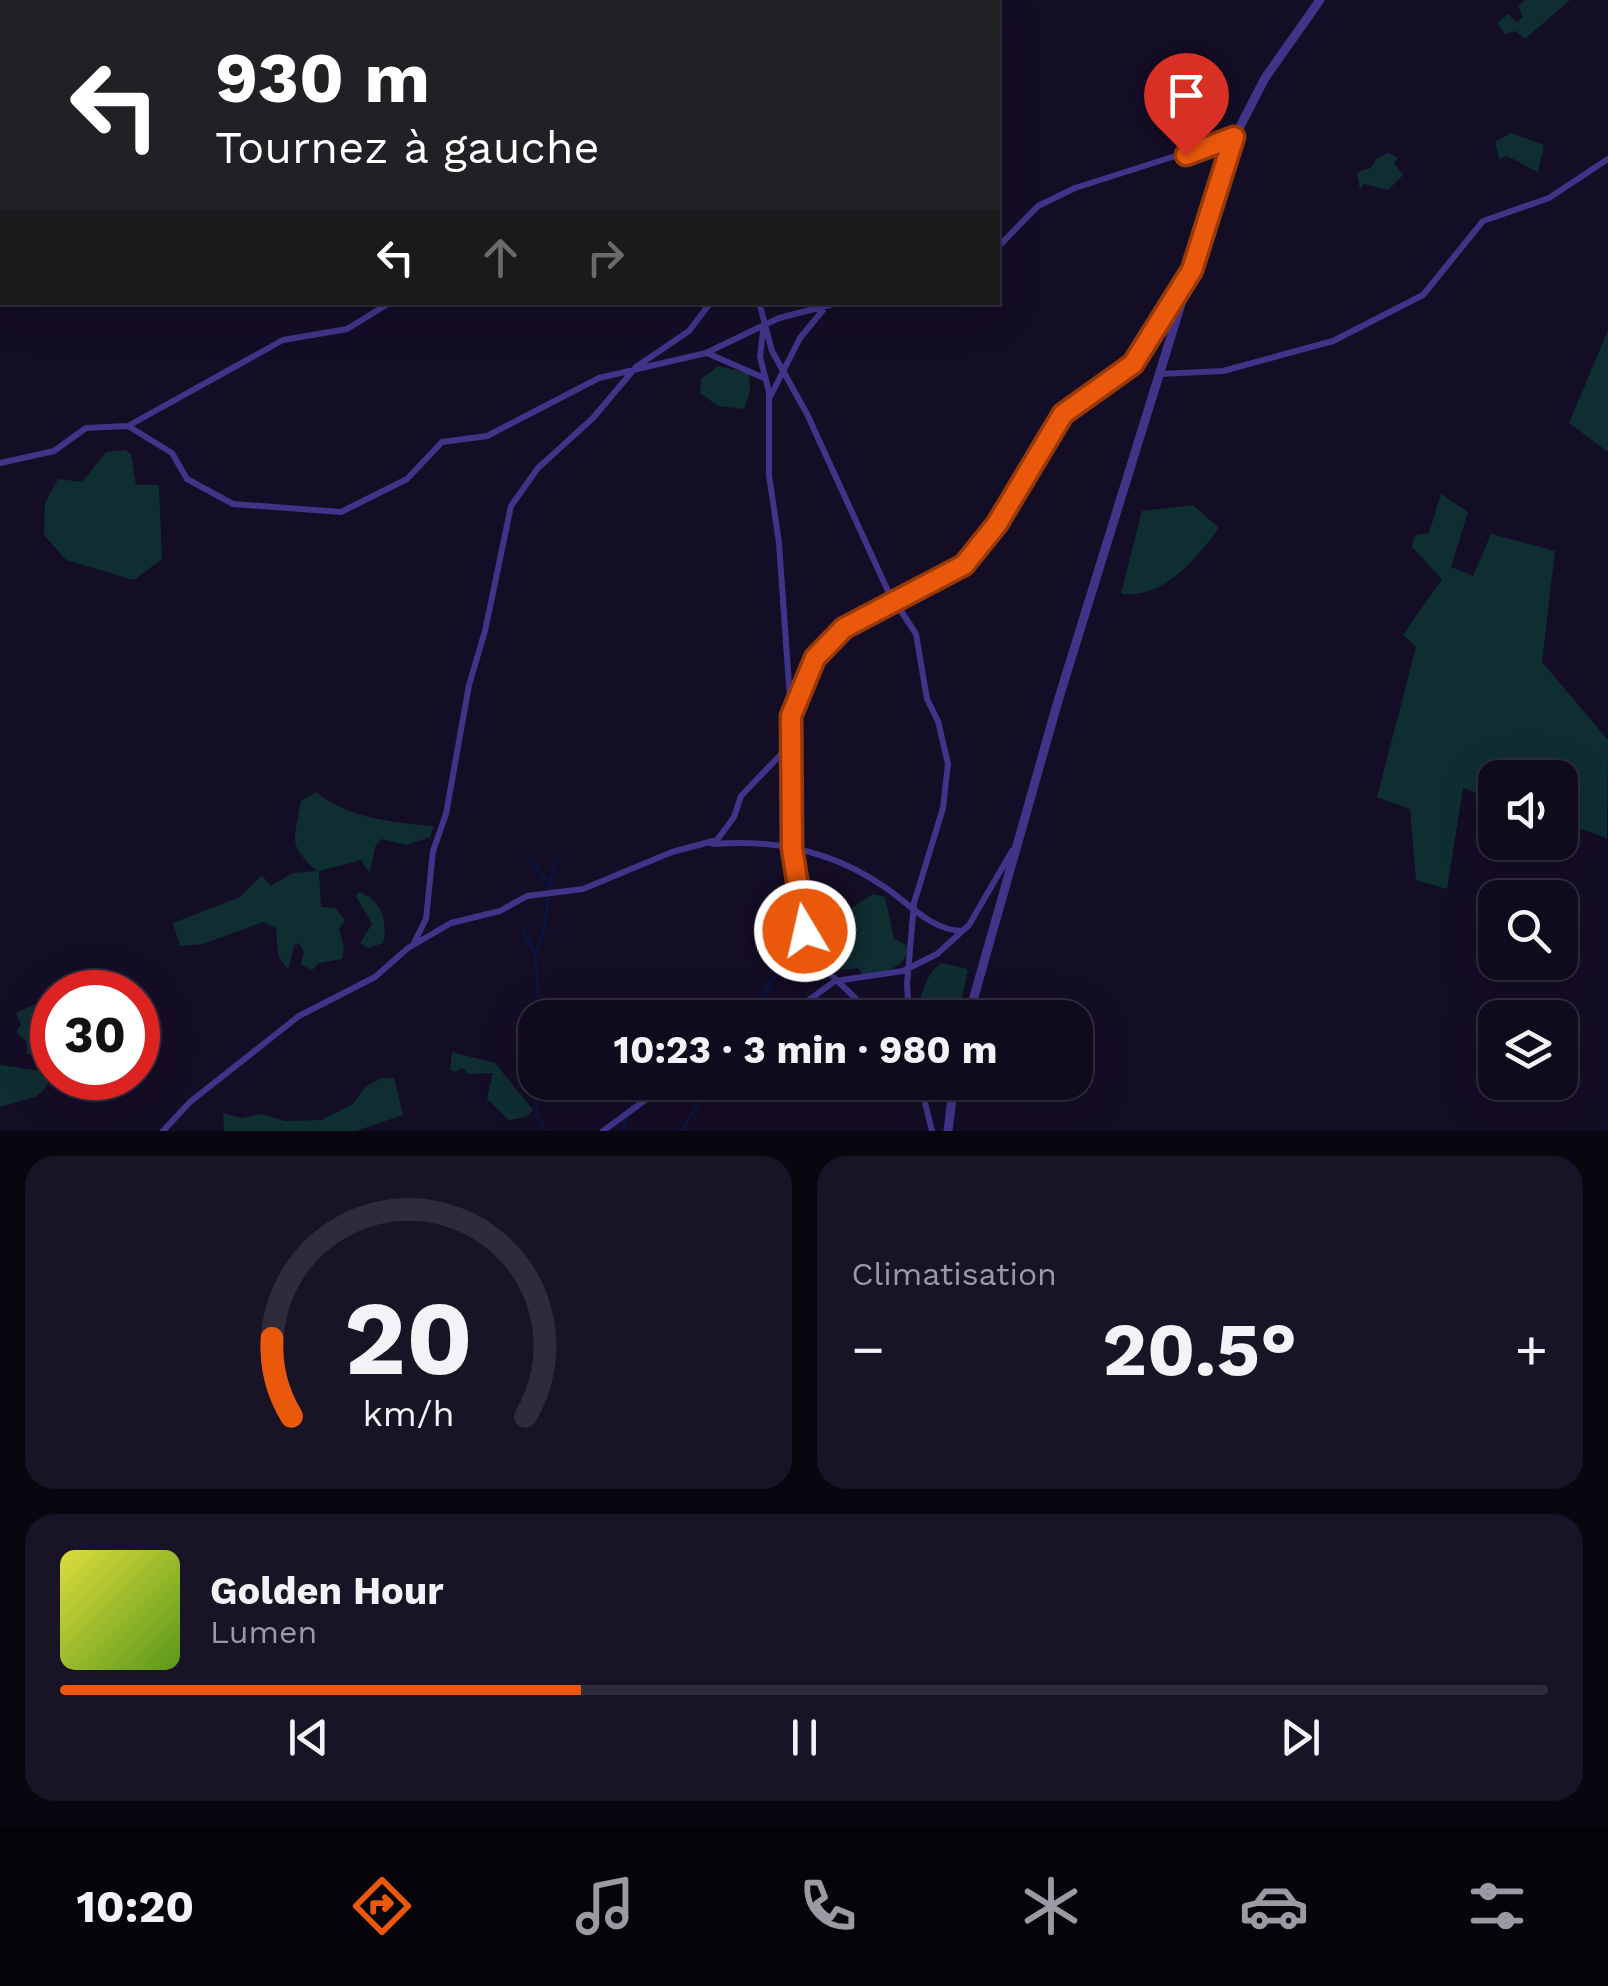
<!DOCTYPE html>
<html lang="fr">
<meta charset="utf-8">
<style>
:root{--surface:#0f0a1c;--page:#181325;--text:#f1f3f6;--muted:#9b9aa3;--line:#2f2b3b;--accent:#ea580c}
body{margin:0;font-family:"Work Sans",sans-serif;background:var(--page);color:var(--text);height:100vh;display:flex;flex-direction:column;font-size:38px;white-space:nowrap}
*{box-sizing:border-box;margin:0}
p{font-size:32px;color:var(--muted)}
.icon{flex:none;width:55px;height:55px;fill:none;stroke:currentColor;stroke-width:2;stroke-linecap:round;stroke-linejoin:round}
.map{position:relative;height:1131px;overflow:hidden}
.sheet{display:flex;flex-direction:column;gap:25px;padding:25px;background:#08060f;flex:1}
.sheet>*{flex:none}
.banner{position:absolute;left:0px;top:0px;width:1000px;height:305px;box-shadow:0 10px 40px #0002,0 0 0 2px var(--line);background:#202124;color:#fff;overflow:hidden}
.fabs{position:absolute;left:1478px;top:760px;display:grid;gap:20px}
.fabs a{display:grid;place-items:center;width:100px;height:100px;border-radius:20px;background:var(--surface);box-shadow:0 10px 40px #0002,0 0 0 2px var(--line);font-size:50px}
.speed{position:absolute;left:30px;top:970px;display:flex;gap:20px;font-size:50px;font-weight:700;text-align:center}
.speed>*{display:grid;place-content:center;width:130px;height:130px;border-radius:50%;background:var(--surface);box-shadow:0 10px 40px #0002,0 0 0 2px var(--line);line-height:1}
.speed .limit{border:15px solid #d22;background:#fff;color:#111}
.pin{position:absolute;display:grid;place-items:center;width:85px;height:85px;color:#fff;margin:-102px -42px;border-radius:50% 50% 50% 0;rotate:-45deg;box-shadow:0 0 10px #0007}
.pin .icon{rotate:45deg}
.me{position:absolute;width:110px;margin:-55px;rotate:351deg;stroke-linejoin:round;filter:drop-shadow(0 0 8px #0008)}
.turn{display:flex;align-items:center;gap:35px;height:210px;padding:0 50px;font-size:45px}
.turn .icon{width:130px;height:130px;stroke-width:2.5}
.turn b{display:block;font-size:70px;line-height:85px}
.lanes{display:flex;align-items:center;height:95px;padding:0 50px;background:#0003;justify-content:center;gap:50px;direction:ltr}
.lanes .off{opacity:.35}
.big{font-size:75px;font-weight:700;line-height:1.1}
.sheet .card{flex:1;display:flex;flex-direction:column;justify-content:center;gap:15px;min-width:0;padding:0 35px;border-radius:30px;background:var(--page)}
.sheet .dial{align-items:center;gap:0}
.dial svg{height:260px;overflow:visible;fill:none;stroke:var(--line);stroke-width:7;stroke-linecap:round;text-anchor:middle}
.dial text{fill:var(--text);stroke:none}
.song{display:flex;align-items:center;gap:30px}
.cover{width:120px;height:120px;border-radius:15px;background:linear-gradient(135deg,hsl(60 70% 55%),hsl(90 70% 35%))}
.played{height:10px;border-radius:5px;background:linear-gradient(90deg,var(--accent) 35%,var(--line) 35%)}
.keys{display:flex;justify-content:space-around;direction:ltr}
.heat{display:flex;justify-content:space-between;align-items:center;font-size:55px;direction:ltr}
.sheet .tiles{flex:1;display:grid;gap:25px;grid-template-columns:1fr 1fr}
.card:last-child{grid-column:span 2}
.trip{position:absolute;left:518px;top:1000px;width:575px;height:100px;border-radius:30px;background:var(--surface);box-shadow:0 10px 40px #0002,0 0 0 2px var(--line);font-weight:700;line-height:100px;text-align:center}
.menu{display:flex;height:160px;justify-content:space-around;align-items:center;background:#06040b;color:var(--muted)}
.menu .icon{width:70px;height:70px}
.menu .selected{color:var(--accent)}
.menu b{font-size:45px;color:var(--text)}
.map>svg:first-child{display:block}
.green{fill:#0f2e31}
.lines{fill:none;stroke-linecap:round;stroke-linejoin:round}
.stream{stroke:#061746;stroke-width:2.5}
.minor{stroke:#403489;stroke-width:6}
.tertiary{stroke:#403489;stroke-width:9}
.route-casing{stroke:#983908;stroke-width:25}
.route{stroke:#ea580c;stroke-width:18}
</style>
<div class="map">
<svg width="1608" height="1131" viewBox="0 0 1608 1131">
<rect width="100%" height="100%" fill="#140d26"/>
<path class="green" d="M1525,0H1570L1525,39L1515,31L1505,34L1497,23L1508,14L1517,22L1523,17L1518,6Z
M1511,133L1544,145L1538,172L1507,156L1499,159L1495,142Z
M1388,153L1398,158L1394,163L1403,175L1388,190L1364,184L1360,190L1357,172L1371,168L1376,159Z
M1608,330V452L1569,423Z
M718,366L749,373L750,391L744,409L718,406L700,393L701,379Z
M125,450L131,454L136,485H159L162,559L134,580L66,560L44,535L45,503L58,479L82,482L106,452Z
M1441,494L1468,512L1451,567L1473,576L1491,534L1555,551L1542,662L1608,740L1607,838L1560,822V778H1495V799L1463,788L1447,889L1416,880L1410,809L1377,797L1416,647L1403,635L1442,579L1412,547L1415,535L1429,533Z
M1193,505L1219,528C1196,559 1164,599 1121,594L1142,511Z
M316,792C347,818 395,823 434,826L430,837L406,845L381,839L375,847L370,873L361,860L319,871L321,907L335,908L345,920L339,930L344,947L342,959L319,963L312,970L301,964L304,952L299,943L294,945L288,970L278,955L276,928L263,922L203,944L180,946L173,923L240,897L262,875L270,886L293,873L317,871C286,844 295,839 301,801Z
M359,892C382,900 388,920 383,943L368,948L360,943L372,924L356,896Z
M874,894L885,897L894,939L908,946C907,969 883,972 864,976L858,968L836,970L822,951C827,924 851,907 874,894Z
M941,963L968,969L958,1017H917C920,999 925,974 941,963Z
M51,997L52,1051L27,1054V1042L16,1032L21,1024L16,1013Z
M452,1052L495,1063L533,1110L525,1117L509,1120L487,1099L493,1073L469,1074L462,1068L454,1072L450,1069Z
M0,1065L49,1072L47,1086L37,1096L0,1107Z
M382,1078H394L403,1115L356,1131H224L223,1113L241,1118L262,1114L284,1121L321,1120L353,1104L365,1087Z"/>
<g class="lines">
<path class="stream" d="M529,859L547,881
M825,923L848,906
M522,929L535,953L540,1018
M535,953C552,922 543,888 558,859
M619,1017V1018
M570,1018L571,1011
M748,1018L776,975L822,932L800,859
M632,1105L635,1082
M545,1131L537,1115L536,1099L557,1082
M622,1131L627,1117
M681,1131L713,1082"/>
<path class="minor" d="M315,0L318,2
M659,0L660,2
M152,2L161,0
M796,2V0
M0,15H2
M998,247L1038,206L1075,188L1235,137
M759,302L772,351L807,414L888,591L916,634L927,699L938,721L948,764L943,808L914,903L907,984L909,1018
M763,330L760,357L769,392V475L779,543L791,714
M707,353L764,378
M1159,374L1223,371L1333,341L1423,295L1483,221L1549,198L1608,159
M770,397L800,338L823,310
M128,426L283,340L347,329L391,302
M0,463L54,451L86,428L128,426L172,453L187,479L233,504L341,512L407,479L442,442L487,436L599,378L706,353L779,318L841,302
M791,738C793,781 790,923 813,955C830,978 855,993 872,1018
M713,844C773,839 832,851 883,886C908,902 930,930 962,931
M414,943L426,919L433,851L446,814L469,685L485,631L511,506L538,468L593,418L636,367L689,331L711,302
M784,1018L835,981L903,971L937,954L969,925L1012,851
M920,1082L932,1131
M163,1131L190,1102L299,1016L375,977L408,948L451,923L500,911L527,896L583,889L672,852L717,840L734,817L741,796L785,750L791,736V715L820,649L844,629L964,565L997,524L1063,414L1133,364L1186,278
M603,1131L670,1082"/>
<path class="tertiary" d="M968,1018L1058,701L1230,146L1265,78L1320,0
M948,1131L954,1082"/>
</g>
<g class="lines">
<g class="route-casing">
<path id="route" d="M805,931L792,848L791,716L815,658L844,628L964,565L997,524L1063,414L1133,364L1192,270L1234,137L1186,155"/>
</g>
<use href="#route" class="route"/>
</g>
</svg>
<div class="fabs">
<a><svg class="icon" aria-label="sound" viewBox="0 0 24 24"><path d="M4 9h4l5-4v14l-5-4H4zM17 9q2 3 0 6"/></svg></a>
<a><svg class="icon" aria-label="search" viewBox="0 0 24 24"><circle cx="10" cy="10" r="6"/><path d="M15 15l6 6"/></svg></a>
<a><svg class="icon" aria-label="layers" viewBox="0 0 24 24"><path d="M12 4l9 5-9 5-9-5zM3 14l9 5 9-5"/></svg></a>
</div>
<div class="speed"><div class="limit">30</div></div>
<div class="pin" style="left:1186px;top:155px;background:#d93025"><svg class="icon" aria-label="arrive" viewBox="0 0 24 24"><path d="M6 21V4h12l-3 4 3 4H6"/></svg></div>
<svg class="me" style="left:805px;top:931px" viewBox="-20 -20 40 40"><circle r="17" fill="#ea580c" stroke="#fff" stroke-width="3"/><path d="M0-11L8 9 0 5-8 9z" fill="#fff"/></svg>
<div class="trip">10:23 · 3 min · 980 m</div>
<div class="banner">
<div class="turn"><svg class="icon" aria-label="left" viewBox="0 0 24 24"><path d="M17 20v-9H6M10 6l-5 5 5 5"/></svg><div><b>930 m</b>Tournez à gauche</div></div>
<div class="lanes"><svg class="icon" aria-label="left" viewBox="0 0 24 24"><path d="M17 20v-9H6M10 6l-5 5 5 5"/></svg><svg class="icon off" aria-label="ahead" viewBox="0 0 24 24"><path d="M12 20V5M6 11l6-6 6 6"/></svg><svg class="icon off" aria-label="right" viewBox="0 0 24 24"><path d="M7 20v-9h11M14 6l5 5-5 5"/></svg></div>
</div>
</div>
<section class="sheet">
<div class="tiles">
<div class="card dial"><svg viewBox="0 0 100 80">
<path d="M14 69A42 42 0 1 1 86 69"/>
<path d="M14 69A42 42 0 0 1 8 45" stroke="#ea580c"/>
<text x="50" y="56" font-size="32" font-weight="700">20</text>
<text x="50" y="72" font-size="11">km/h</text>
</svg></div>
<div class="card"><p>Climatisation</p>
<div class="heat"><a>−</a><b class="big">20.5°</b><a>+</a></div>
</div>
<div class="card">
<div class="song"><i class="cover"></i><div><b>Golden Hour</b><p>Lumen</p></div></div>
<div class="played"></div>
<div class="keys"><svg class="icon" aria-label="previous" viewBox="0 0 24 24"><path d="M18 5L8 12l10 7zM5 5v14"/></svg><svg class="icon" aria-label="pause" viewBox="0 0 24 24"><path d="M8 5v14M16 5v14"/></svg><svg class="icon" aria-label="next" viewBox="0 0 24 24"><path d="M6 5l10 7-10 7zM19 5v14"/></svg></div>
</div>
</div>
</section>
<nav class="menu">
<b>10:20</b>
<svg class="icon selected" aria-label="directions" viewBox="0 0 24 24"><path d="M12 3l9 9-9 9-9-9zM9 14v-3h6M13 9l2 2-2 2"/></svg>
<svg class="icon" aria-label="music" viewBox="0 0 24 24"><path d="M9 18V5l10-2v13"/><circle cx="6" cy="18" r="3"/><circle cx="16" cy="16" r="3"/></svg>
<svg class="icon" aria-label="phone" viewBox="0 0 24 24"><path d="M5 4h4l2 5-3 2q2 4 5 5l2-3 5 2v4C11 20 4 13 5 4z"/></svg>
<svg class="icon" aria-label="climate" viewBox="0 0 24 24"><path d="M12 3v18M4 7l16 10M4 17L20 7"/></svg>
<svg class="icon" aria-label="car" viewBox="0 0 24 24"><path d="M5 17H2v-5l4-1 3-4h7l3 4 3 1v5h-3M9 17h6M6 11h13"/><circle cx="7" cy="17" r="2"/><circle cx="17" cy="17" r="2"/></svg>
<svg class="icon" aria-label="filters" viewBox="0 0 24 24"><path d="M4 7h16M4 17h16"/><circle cx="9" cy="7" r="2"/><circle cx="15" cy="17" r="2"/></svg>
</nav>
